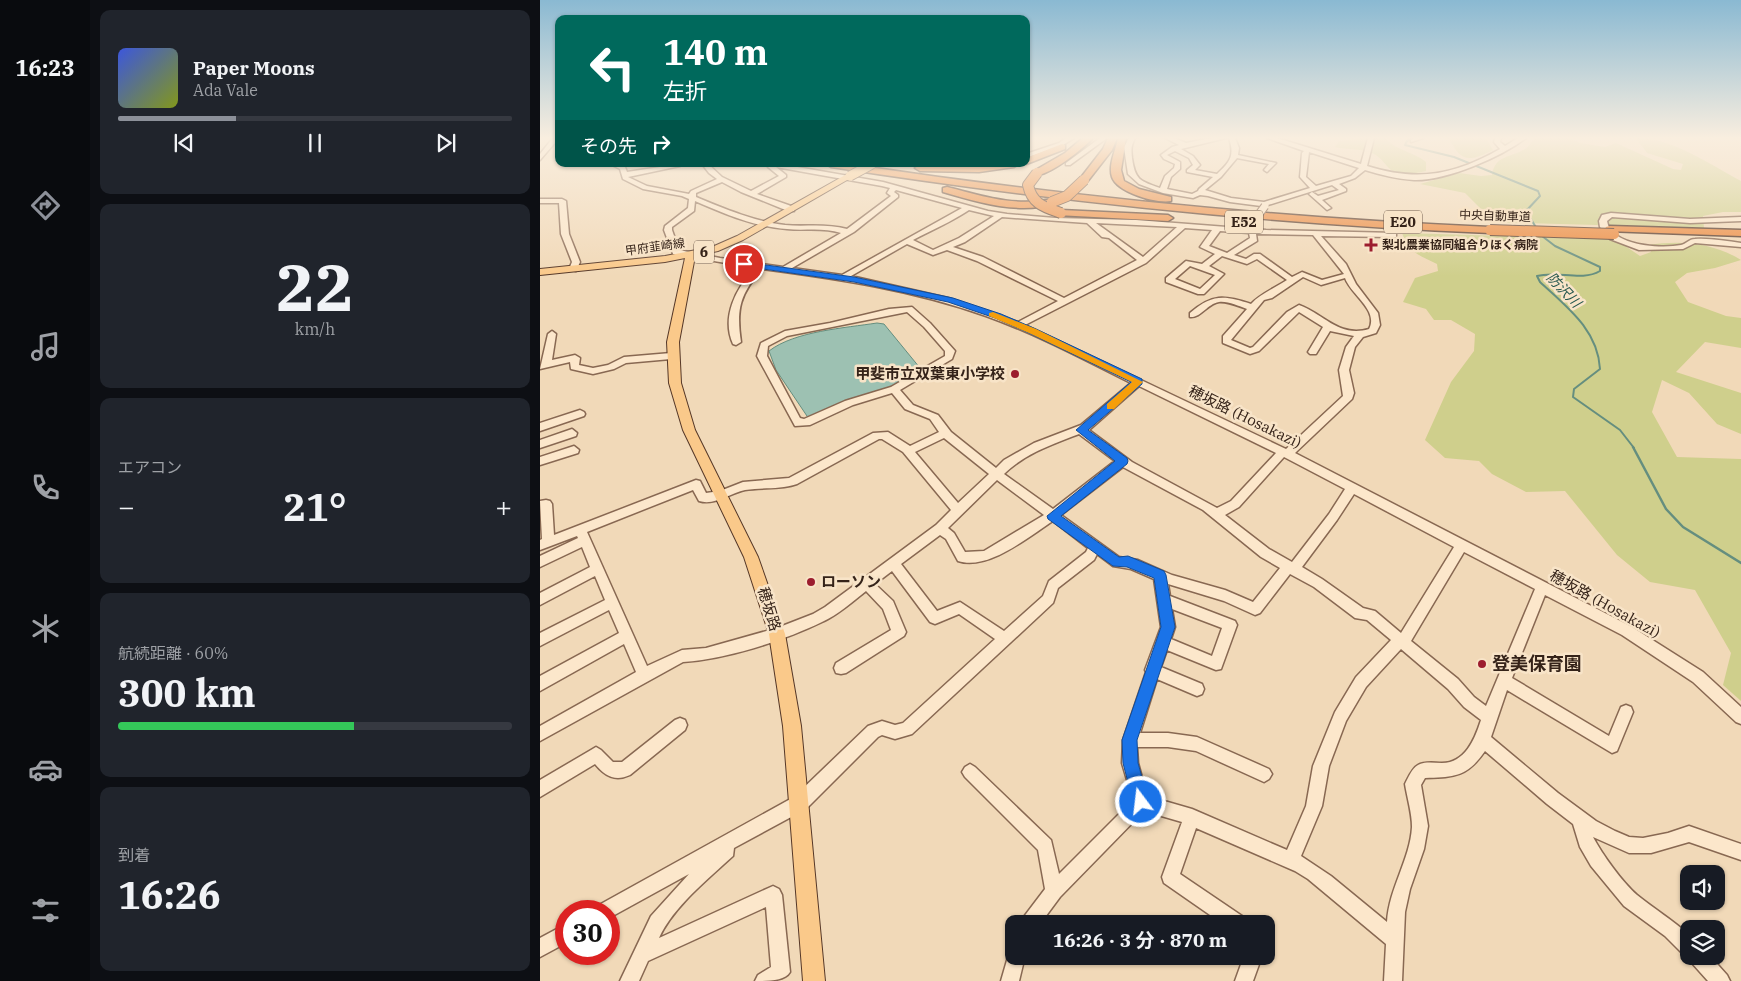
<!DOCTYPE html>
<html lang="ja">
<meta charset="utf-8">
<style>
:root{--surface:#171b24;--page:#20242c;--text:#f1f3f6;--muted:#9ea1a6;--line:#363941;--accent:#8c9099}
body{margin:0;font-family:"IBM Plex Serif","Noto Sans JP",serif;background:var(--page);color:var(--text);height:100vh;display:flex;flex-direction:column;font-size:19px;white-space:nowrap}
*{box-sizing:border-box;margin:0}
p{font-size:16px;color:var(--muted)}
.icon{flex:none;width:28px;height:28px;fill:none;stroke:currentColor;stroke-width:2;stroke-linecap:round;stroke-linejoin:round}
.map{position:relative;flex:1;overflow:hidden}
.drawer{display:flex;flex-direction:column;gap:10px;padding:10px;background:#0d0f14;width:450px}
.drawer>*{flex:none}
.banner{position:absolute;left:15px;top:15px;width:475px;height:152px;border-radius:10px;box-shadow:0 1px 4px #0004;background:#00695c;color:#fff;overflow:hidden}
.tools{position:absolute;left:1140px;top:865px;display:grid;gap:10px}
.tools a{display:grid;place-items:center;width:45px;height:45px;border-radius:10px;background:var(--surface);box-shadow:0 1px 4px #0004;font-size:25px}
.speed{position:absolute;left:15px;top:900px;display:flex;gap:10px;font-size:25px;font-weight:700;text-align:center}
.speed>*{display:grid;place-content:center;width:65px;height:65px;border-radius:50%;background:var(--surface);box-shadow:0 1px 4px #0004;line-height:1}
.speed .limit{border:8px solid #d22;background:#fff;color:#111}
.pin{position:absolute;display:grid;place-items:center;width:42px;height:42px;color:#fff;margin:-21px;border:2px solid #fff;border-radius:50%;box-shadow:0 1px 5px #0007}
.me{position:absolute;width:55px;margin:-28px;rotate:345deg;stroke-linejoin:round;filter:drop-shadow(0 0 4px #0008)}
.turn{display:flex;align-items:center;gap:18px;height:105px;padding:0 25px;font-size:22px}
.turn .icon{width:65px;height:65px;stroke-width:2.5}
.turn b{display:block;font-size:35px;line-height:42px}
.then{display:flex;align-items:center;height:48px;padding:0 25px;background:#0003;gap:10px;font-size:19px}
.big{font-size:38px;font-weight:700;line-height:1.1}
.drawer .card{flex:1;display:flex;flex-direction:column;justify-content:center;gap:8px;min-width:0;padding:0 18px;border-radius:10px;background:var(--page)}
.drawer .dial{align-items:center;gap:0}
.dial b{font-size:65px;line-height:1}
.song{display:flex;align-items:center;gap:15px}
.cover{width:60px;height:60px;border-radius:8px;background:linear-gradient(135deg,hsl(230 70% 55%),hsl(70 70% 35%))}
.played{height:5px;border-radius:2px;background:linear-gradient(90deg,var(--accent) 30%,var(--line) 30%)}
.keys{display:flex;justify-content:space-around;direction:ltr}
.heat{display:flex;justify-content:space-between;align-items:center;font-size:28px;direction:ltr}
.charge{height:8px;border-radius:4px;background:linear-gradient(90deg,#34c759 60%,var(--line) 0)}
.trip{position:absolute;left:465px;top:915px;width:270px;height:50px;border-radius:10px;background:var(--surface);box-shadow:0 1px 4px #0004;font-weight:700;line-height:50px;text-align:center}
main{display:flex;flex:1;min-height:0}
.dock{display:flex;flex-direction:column;width:90px;justify-content:space-around;align-items:center;background:#090b0e;color:var(--muted)}
.dock .icon{width:35px;height:35px}
.dock .selected{color:var(--accent)}
.dock b{font-size:22px;color:var(--text)}
.map>svg:first-child{display:block}
.green{fill:#cfcf8c}
.water{fill:#9dc1b2;stroke:#658e7f}
.lines{fill:none;stroke-linecap:round;stroke-linejoin:round}
.stream-far1{stroke:#658e7f;stroke-width:2}
.stream{stroke:#658e7f;stroke-width:2.5}
.minor-casing{stroke:#886852;stroke-width:3}
.major-casing{stroke:#553727;stroke-width:2}
.highway-casing{stroke:#553727;stroke-width:3}
.minor{fill:#fce7cb;fill-rule:evenodd}
.major{fill:#fac98a;fill-rule:evenodd}
.highway{fill:#eb893e;fill-rule:evenodd}
.minor-bridge-casing{stroke:#886852;stroke-width:9;stroke-linecap:butt}
.major-bridge-casing{stroke:#553727;stroke-width:11;stroke-linecap:butt}
.highway-bridge-casing{stroke:#553727;stroke-width:12;stroke-linecap:butt}
.minor-bridge{stroke:#fce7cb;stroke-width:7}
.major-bridge{stroke:#fac98a;stroke-width:9}
.highway-bridge{stroke:#eb893e;stroke-width:10}
.route{fill:#1a73e8;stroke:#114b97}
.slow{fill:#f59e0b}
.poi-dot{fill:#9c1d2e;stroke:#f8e4c8;stroke-width:2}
.labels{text-anchor:middle;stroke-width:5;stroke-linejoin:round;paint-order:stroke}
.far-street-label{font-size:12px;fill:#352319;stroke:#f8e4c8}
.far-poi-label{font-size:12px;font-weight:bold;fill:#352319;stroke:#f8e4c8;text-anchor:start}
.shield{fill:#f8e4c8;stroke:#705d4e;stroke-width:1}
.shield-label{font-size:14px;font-weight:bold;fill:#352319}
.far-water-label{font-size:14px;font-style:italic;fill:#26574e;stroke:#f8e4c8}
.poi-label{font-size:15px;font-weight:bold;fill:#352319;stroke:#f8e4c8;text-anchor:end}
.street-label{font-size:15px;fill:#352319;stroke:#f8e4c8}
.near-poi-label{font-size:18px;font-weight:bold;fill:#352319;stroke:#f8e4c8;text-anchor:start}
</style>
<main>
<nav class="dock">
<b>16:23</b>
<svg class="icon selected" aria-label="directions" viewBox="0 0 24 24"><path d="M12 3l9 9-9 9-9-9zM9 14v-3h6M13 9l2 2-2 2"/></svg>
<svg class="icon" aria-label="music" viewBox="0 0 24 24"><path d="M9 18V5l10-2v13"/><circle cx="6" cy="18" r="3"/><circle cx="16" cy="16" r="3"/></svg>
<svg class="icon" aria-label="phone" viewBox="0 0 24 24"><path d="M5 4h4l2 5-3 2q2 4 5 5l2-3 5 2v4C11 20 4 13 5 4z"/></svg>
<svg class="icon" aria-label="climate" viewBox="0 0 24 24"><path d="M12 3v18M4 7l16 10M4 17L20 7"/></svg>
<svg class="icon" aria-label="car" viewBox="0 0 24 24"><path d="M5 17H2v-5l4-1 3-4h7l3 4 3 1v5h-3M9 17h6M6 11h13"/><circle cx="7" cy="17" r="2"/><circle cx="17" cy="17" r="2"/></svg>
<svg class="icon" aria-label="filters" viewBox="0 0 24 24"><path d="M4 7h16M4 17h16"/><circle cx="9" cy="7" r="2"/><circle cx="15" cy="17" r="2"/></svg>
</nav>
<section class="drawer">
<div class="card">
<div class="song"><i class="cover"></i><div><b>Paper Moons</b><p>Ada Vale</p></div></div>
<div class="played"></div>
<div class="keys"><svg class="icon" aria-label="previous" viewBox="0 0 24 24"><path d="M18 5L8 12l10 7zM5 5v14"/></svg><svg class="icon" aria-label="pause" viewBox="0 0 24 24"><path d="M8 5v14M16 5v14"/></svg><svg class="icon" aria-label="next" viewBox="0 0 24 24"><path d="M6 5l10 7-10 7zM19 5v14"/></svg></div>
</div>
<div class="card dial"><b>22</b><p>km/h</p></div>
<div class="card"><p>エアコン</p>
<div class="heat"><a>−</a><b class="big">21°</b><a>+</a></div>
</div>
<div class="card"><p>航続距離 · 60%</p><b class="big">300 km</b><div class="charge"></div></div>
<div class="card"><p>到着</p><b class="big">16:26</b></div>
</section>
<div class="map">
<svg width="1201" height="981" viewBox="0 0 1201 981">
<rect width="100%" height="100%" fill="#f1d9b8"/>
<path class="green" d="M827,138H845C855,150 874,152 886,162V171C876,173 860,177 851,170C845,165 842,158 834,154C823,148 807,150 795,147L799,141Z
M909,138H946L953,150C931,161 921,164 909,138Z
M997,138H1029L1040,143L1065,147L1076,143L1133,169L1141,170L1143,164L1107,153L1096,138C1133,138 1169,164 1201,181V212H1183L1163,216L1164,228L943,222L939,218L941,209L925,193L880,184L919,173L941,176L952,175C955,155 970,158 985,149C990,146 991,141 997,138Z
M862,233L1075,239L1100,256L1111,252L1109,245C1140,240 1174,243 1201,260L1175,268L1147,273L1135,282L1148,302L1186,316L1201,318V348L1165,342L1136,372L1201,393V434L1177,424L1149,393L1122,380L1112,412L1137,457L1201,459V701L1183,685L1191,653L1155,590L1110,582L1077,555L1025,491L986,492L952,474L939,461L905,458L885,440L911,382L934,351L935,334L911,320H894L886,309L863,302L875,278L898,271L897,264C879,255 869,253 862,233Z"/>
<path class="water" d="M337,323L344,324L380,368L378,374L352,387L269,419L236,370L229,351C255,331 305,328 337,323Z"/>
<g class="lines">
<path class="stream-far1" d="M873,139L867,141L865,145L914,157L998,191L1000,196L986,211L997,229
M1002,236L1015,246L1060,267V271C1041,282 1018,270 997,276L1000,282C1027,307 1058,330 1060,369L1034,389L1033,397L1080,430L1094,448"/>
<path class="stream" d="M1093,447L1126,509L1143,527L1201,563"/>
<g class="minor-casing">
<path id="minor" d="M13,138H19L0,160V154Z
M526,138H534L523,145L486,158V154L519,143Z
M560,138H567L530,165H526V163Z
M589,138H595C591,146 591,149 592,158C595,180 600,181 620,188L625,176L634,168L635,164L624,159L621,155L632,147L639,145L625,138H634L646,143L671,138H686L641,149L653,156L660,165L655,170L677,174C690,162 695,156 689,138H695L699,148L698,155L736,163L727,172L724,170L729,164L697,158L681,177L665,190L691,198L724,202L770,188L760,177L762,153L764,151L727,138H737L821,164L828,138H834L827,166C878,182 914,175 960,149L954,142L955,138H961L960,142L965,146L978,138H986C961,157 906,181 874,180C857,179 841,175 825,170L815,178L799,184L806,189V191L782,200L791,208L787,210L769,194L772,192L778,196L799,190L792,185L728,205L725,208L721,206L690,202L668,196L660,195L653,198L623,193L599,184L588,174L584,147ZM635,151L649,158L653,165L647,170V172L673,177L659,189L658,191L652,194L627,189L631,177L640,169V162L627,155ZM769,152L819,168L811,176L776,186L766,177Z
M874,138H883L871,142V140Z
M70,164H78L85,167L87,172L140,164V166L88,177L107,186L149,194L151,191L177,179L169,173L162,164H168L182,177L211,191L239,176L228,167L227,164H240L343,182L448,211L467,214L515,218L596,220L726,230L856,233V237H853L781,236L806,264L816,284L838,313L840,325L836,333L823,337L815,347L809,370L814,393L812,399L755,453L1092,627L1163,672L1201,707V724L1196,722L1153,682L1082,635L1005,595L972,678L1069,736L1081,707L1086,705L1091,707L1093,712L1077,751L1072,753L967,690L951,737L1018,793L1056,821L1075,831L1089,837L1103,838L1128,833L1149,826L1201,844V860L1149,842L1111,853H1089L1053,837C1062,854 1082,882 1097,895C1114,909 1133,920 1149,935V956H1170L1187,975L1190,981H1168L1151,962L1148,957L1143,954L1125,936L1084,906L1051,866L1040,847L1033,824L1007,804L945,751C927,777 915,777 885,778L881,785L888,826L884,849L870,889L865,912L862,981H844L846,944L768,879L755,871L656,828L640,874L705,918L708,924H683L624,883L622,877L642,822L604,811L520,897L500,924H480L483,918L505,889L498,850L425,777L422,772L425,767L430,764L435,767L511,840L519,874L593,800L582,763L583,740L606,672L605,670L621,627L614,579L591,569L573,566L557,554L554,560L518,588L513,603L372,734L355,739L342,735L338,737L266,809L194,848L193,856C168,879 133,907 119,938L233,886L239,889L242,895L250,972C245,981 228,981 215,981L218,975L231,967L226,907L108,961L99,981H80L111,916L149,874L69,918V911H56L59,905L254,797L328,726L342,721L355,725L363,723L455,639L419,614L395,624L390,622L352,571L335,584L353,601L366,632L364,636L306,673L301,674L296,673L294,668L296,663L351,630L343,609L326,591C312,602 298,615 282,622C243,641 186,659 143,662L0,741V726L96,672L84,644L0,691V676L79,633L69,610L0,646V633L65,600L55,576L0,605V593L50,567L42,547L0,567V556L38,538L37,536L0,550V540L2,539L0,501L6,500L10,501L12,504L14,535L156,480L160,481L166,493L180,491L203,482L249,478L333,433L348,432L370,446L399,432L390,419L365,409L352,393L313,405L270,425L255,426L217,356L221,343L245,331L290,323L349,309L372,307L390,323L415,351L412,359L360,390L373,405L398,415L411,432L456,468L464,460L494,443L541,425L591,383C543,359 496,334 446,316C373,290 298,279 222,269C200,294 196,309 201,342L196,345L193,344C181,317 196,288 215,268L133,254L124,230L125,226L148,208L149,199L142,196L103,189L83,179L80,169ZM236,167L342,186L350,188L347,193L351,196L307,229C286,223 266,227 245,225C213,221 185,209 156,197V193L182,182L201,192L248,211H254V207L217,194L246,177V175ZM356,190L422,208L302,275L252,268L314,232L358,197V195L354,192ZM155,201C185,214 215,227 247,229C265,231 283,227 301,233L243,267L180,258L139,250L132,230V227L154,211ZM429,210L454,216L419,238L393,250L373,240C392,230 411,222 429,210ZM462,217L547,223L562,237L569,238L597,260L524,298L443,257L413,247L425,242ZM556,223L637,227L603,257ZM645,228L672,230L660,247L675,254L662,264L646,261L626,278V282L658,294H664L684,274L669,266L682,256L707,264L717,259L747,280C735,288 720,294 711,304C684,295 672,294 650,313V317C661,318 667,304 679,302C688,301 698,306 707,309L683,336V343L710,354L719,351L759,312L783,327L768,352L770,354H776L790,331L814,336L806,347L799,370L803,396L746,449L485,325L606,263ZM680,231L709,233L710,238L687,253L669,246ZM716,234L773,235L804,274L782,280L762,272L752,277L720,254H714L706,259L694,255L717,241ZM367,244L393,255L407,250L437,261L518,301L478,322L408,298L311,276ZM650,266L675,275L660,289L635,279ZM763,277L781,285L805,278C811,295 839,310 829,329C799,338 784,314 759,305L747,312L713,347L710,348L691,340L724,300L732,298ZM367,312L384,327L405,351V356L351,387L305,401L264,419L260,418L227,356L228,346L247,336ZM599,386L736,453L691,501L677,508L592,462L549,430ZM539,434L575,461L513,509L464,474C484,454 513,444 539,434ZM404,438L449,474L418,503L375,452ZM339,439H342L363,452L411,510L396,525L285,607L273,614L237,628L166,648L142,650L107,666L47,532L153,490L159,501C175,506 190,493 205,490C223,487 240,490 257,484ZM744,457L805,489L789,514L752,562L729,549L685,515L699,507ZM583,467L663,510L721,557L740,568L713,602L685,590L632,575L598,560L579,557L521,515ZM457,480L504,515L444,551L425,552L414,533L408,528ZM814,494L914,547L861,633L835,611L823,608L782,579L762,567L797,520ZM513,521L548,548L546,552L509,581L503,596L464,631L420,602L397,611L361,564L400,535L406,539L418,561C448,571 488,537 513,521ZM924,552L995,589L946,706L934,697L918,679L871,641ZM750,574L774,587L815,618L827,620L851,640L816,677L795,712L773,766L766,806L747,850L652,809L607,796L598,763L597,747H628L656,751L724,782L729,779L732,774L729,769L657,737L628,733H600L617,679L657,696L662,694L664,689L662,684L621,667L627,650L676,670L681,669L697,625L695,621L630,596L628,584L684,601L715,615L720,613ZM632,609L682,628L672,656L631,639L635,627ZM861,649L908,689L924,707L941,720C935,739 925,763 902,763C894,763 885,761 878,765C872,768 868,778 865,784C867,797 872,813 872,827C870,860 849,888 847,922L791,876L761,856L782,806L789,766L806,721L826,687Z
M407,164H441L438,166H410Z
M0,199H22L26,201L29,234L40,262L36,271L29,269L32,262L21,234L19,203H0Z
M1071,213L1150,219L1201,217V221L1150,223L1072,217L1067,221C1071,246 1121,249 1141,245C1146,244 1149,239 1155,239C1170,238 1186,241 1201,243V247L1155,243L1143,249L1099,250L1070,239L1060,227L1059,221L1062,215Z
M12,331L16,334L12,360L35,355L40,358L39,365L53,368L68,365L84,357L131,353L136,356L131,359L86,363L74,369L53,374L31,369L30,362L0,369L8,334Z
M40,410L44,412L45,414L44,416L0,431V423Z
M32,429L37,433L36,436L0,448V440Z
M34,446L39,450L38,453L0,465V457Z
M140,718L145,720L147,725L145,730L90,775C75,782 65,776 55,764L0,797V780L51,750L56,747L61,750L73,762H82L135,720Z
M26,924V943L0,957V938Z
M474,948V956H485L479,981H461L470,950Z
M704,956H722L713,981H695Z"/>
</g>
<g class="major-casing">
<path id="major" d="M307,174L314,176L203,240L178,251L155,256L139,342L141,383L155,430L218,557L245,634L261,726L285,981H263L243,726L229,634L204,557L143,430L129,383L127,342L145,258L125,262L0,275V269L125,256L172,247L197,236Z"/>
</g>
<g class="highway-casing">
<path id="highway" d="M543,138H553C544,148 507,178 494,175V171L525,153Z
M568,138H577L572,150L547,182H541L539,180L563,149Z
M578,138H586L581,170L584,181L599,189L631,197V201C616,204 577,192 572,177C568,165 576,150 578,138Z
M522,144L525,145V149L489,163L486,164V158Z
M286,164H308C521,196 735,218 950,227L955,230L950,233C729,224 510,201 291,167Z
M456,164H479L474,167L439,172L380,171L375,168L380,165L439,166Z
M407,187C443,196 474,207 512,199L517,202L516,204C476,214 441,203 403,192V188Z
M521,210L628,215L633,218L628,221L517,215L516,213L517,211Z
M1070,226L1201,230V236L1066,231L1065,229L1066,227Z"/>
</g>
<use href="#minor" class="minor"/>
<use href="#major" class="major"/>
<use href="#highway" class="highway"/>
<g class="minor-bridge-casing">
<path id="minor-bridge" d="M708,229L725,206"/>
</g>
<g class="major-bridge-casing">
<path id="major-bridge" d="M310,176L332,164"/>
</g>
<g class="highway-bridge-casing">
<path id="highway-bridge" d="M497,173L488,185C492,204 504,207 521,213
M512,202L527,196L544,180
M950,230L1074,234"/>
</g>
<use href="#minor-bridge" class="minor-bridge"/>
<use href="#major-bridge" class="major-bridge"/>
<use href="#highway-bridge" class="highway-bridge"/>
</g>
<linearGradient id="sky" x2="0" y2="1"><stop stop-color="#8ab9d2"/><stop offset="0.5" stop-color="#f9eedf"/><stop offset="1" stop-color="#f9eedf" stop-opacity="0"/></linearGradient>
<rect width="1201" height="276" fill="url(#sky)"/>
<path class="route" d="M204,262L314,277L413,298L461,314L496,329L602,379V384L548,430L587,458L588,461L587,464L521,516L579,557L588,556L624,571L626,575L635,627L597,740L598,763L609,802L607,808L601,810L595,808L593,802L583,763L582,740L621,627L614,578L587,567L573,566L508,519L507,516L575,461L536,430L591,382L489,333L455,318L408,302L314,282L202,266V263Z"/>
<path class="slow" d="M453,312L496,329L603,382L574,409H567V404L592,382L489,333L449,316V313Z"/>
<g class="poi-dot">
<path d="M828.5 237.5h5v5h5v5h-5v5h-5v-5h-5v-5h5z"/>
<circle cx="475" cy="374" r="5"/>
<circle cx="271" cy="582" r="5"/>
<circle cx="942" cy="664" r="5"/>
</g>
<g class="labels">
<g class="far-street-label">
<text transform="translate(955 216) rotate(2)" y="4">中央自動車道</text>
<text transform="translate(115 247) rotate(-8)" y="4">甲府韮崎線</text>
</g>
<g class="far-poi-label">
<text x="842" y="249">梨北農業協同組合りほく病院</text>
</g>
<g class="shield">
<rect x="685" y="210.5" width="38" height="23" rx="4"/>
<rect x="844" y="210.5" width="38" height="23" rx="4"/>
<rect x="154" y="240.5" width="20" height="23" rx="4"/>
</g>
<g class="shield-label">
<text x="704" y="227">E52</text>
<text x="863" y="227">E20</text>
<text x="164" y="257">6</text>
</g>
<g class="far-water-label">
<text transform="translate(1024 290) rotate(46)" y="5">防沢川</text>
</g>
<g class="poi-label">
<text x="465" y="379">甲斐市立双葉東小学校</text>
<text x="281" y="587" text-anchor="start">ローソン</text>
</g>
<g class="street-label">
<text transform="translate(705 417) rotate(26)" y="5">穂坂路 (Hosakazi)</text>
<text transform="translate(1065 604) rotate(29)" y="5">穂坂路 (Hosakazi)</text>
<text transform="translate(229 609) rotate(73)" y="5">穂坂路</text>
</g>
<g class="near-poi-label">
<text x="952" y="670">登美保育園</text>
</g>
</g>
</svg>
<div class="tools">
<a><svg class="icon" aria-label="sound" viewBox="0 0 24 24"><path d="M4 9h4l5-4v14l-5-4H4zM17 9q2 3 0 6"/></svg></a>
<a><svg class="icon" aria-label="layers" viewBox="0 0 24 24"><path d="M12 4l9 5-9 5-9-5zM3 14l9 5 9-5"/></svg></a>
</div>
<div class="speed"><div class="limit">30</div></div>
<div class="pin" style="left:204px;top:264px;background:#d93025"><svg class="icon" aria-label="arrive" viewBox="0 0 24 24"><path d="M6 21V4h12l-3 4 3 4H6"/></svg></div>
<svg class="me" style="left:601px;top:802px" viewBox="-20 -20 40 40"><circle r="17" fill="#1a73e8" stroke="#fff" stroke-width="3"/><path d="M0-11L8 9 0 5-8 9z" fill="#fff"/></svg>
<div class="trip">16:26 · 3 分 · 870 m</div>
<div class="banner">
<div class="turn"><svg class="icon" aria-label="left" viewBox="0 0 24 24"><path d="M17 20v-9H6M10 6l-5 5 5 5"/></svg><div><b>140 m</b>左折</div></div>
<div class="then">その先<svg class="icon" aria-label="right" viewBox="0 0 24 24"><path d="M7 20v-9h11M14 6l5 5-5 5"/></svg></div>
</div>
</div>
</main>
